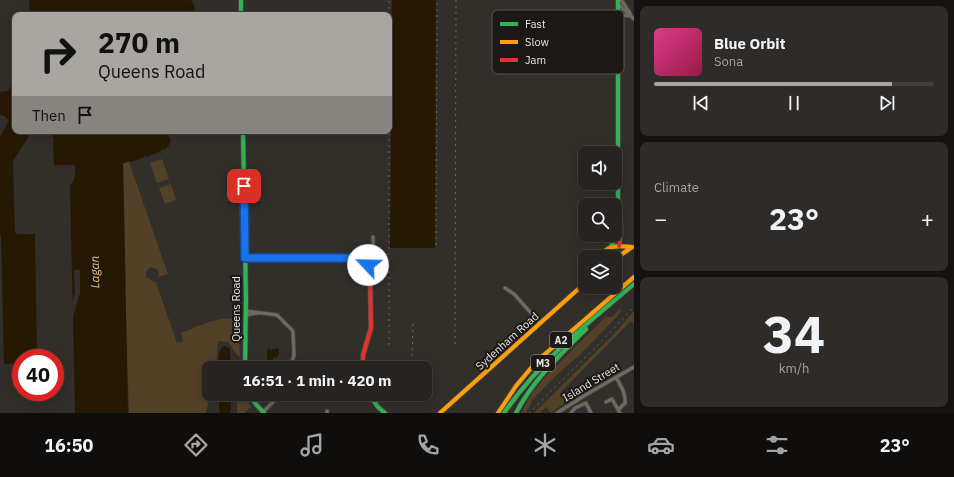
<!DOCTYPE html>
<meta charset="utf-8">
<style>
:root{--surface:#262320;--page:#2e2b29;--text:#f1f3f6;--muted:#a4a4a5;--line:#42403e;--accent:#a9a5a1}
body{margin:0;font-family:"IBM Plex Sans",sans-serif;background:var(--page);color:var(--text);height:100vh;display:flex;flex-direction:column;font-size:15px;white-space:nowrap}
*{box-sizing:border-box;margin:0}
p{font-size:13px;color:var(--muted)}
.icon{flex:none;width:22px;height:22px;fill:none;stroke:currentColor;stroke-width:2;stroke-linecap:round;stroke-linejoin:round}
.map{position:relative;flex:1;overflow:hidden}
.side{display:flex;flex-direction:column;gap:6px;padding:6px;background:#151312;width:320px}
.side>*{flex:none}
.hud{position:absolute;left:12px;top:12px;width:380px;height:122px;border-radius:8px;box-shadow:0 2px 10px #0003,0 0 0 1px var(--line);background:#a9a5a1;color:#111;overflow:hidden}
.buttons{position:absolute;left:578px;top:146px;display:grid;gap:8px}
.buttons a{display:grid;place-items:center;width:44px;height:44px;border-radius:8px;background:var(--surface);box-shadow:0 2px 10px #0003,0 0 0 1px var(--line);font-size:20px}
.speed{position:absolute;left:12px;top:349px;display:flex;gap:8px;font-size:20px;font-weight:700;text-align:center}
.speed>*{display:grid;place-content:center;width:52px;height:52px;border-radius:50%;background:var(--surface);box-shadow:0 2px 10px #0003,0 0 0 1px var(--line);line-height:1}
.speed .limit{border:6px solid #d22;background:#fff;color:#111}
.pin{position:absolute;display:grid;place-items:center;width:34px;height:34px;color:#fff;margin:-17px;border-radius:8px;box-shadow:0 2px 6px #0006}
.me{position:absolute;width:44px;margin:-22px;rotate:294deg;stroke-linejoin:round;filter:drop-shadow(0 0 3px #0008)}
.turn{display:flex;align-items:center;gap:14px;height:84px;padding:0 20px;font-size:18px}
.turn .icon{width:52px;height:52px;stroke-width:2.5}
.turn b{display:block;font-size:28px;line-height:34px}
.then{display:flex;align-items:center;height:38px;padding:0 20px;background:#0003;gap:8px;font-size:15px}
.big{font-size:30px;font-weight:700;line-height:1.1}
.side .tile{flex:1;display:flex;flex-direction:column;justify-content:center;gap:6px;min-width:0;padding:0 14px;border-radius:8px;background:var(--page)}
.side .dial{align-items:center;gap:0}
.dial b{font-size:52px;line-height:1}
.song{display:flex;align-items:center;gap:12px}
.cover{width:48px;height:48px;border-radius:6px;background:linear-gradient(135deg,hsl(330 70% 55%),hsl(340 70% 35%))}
.played{height:4px;border-radius:2px;background:linear-gradient(90deg,var(--accent) 85%,var(--line) 85%)}
.keys{display:flex;justify-content:space-around;direction:ltr}
.heat{display:flex;justify-content:space-between;align-items:center;font-size:22px;direction:ltr}
.trip{position:absolute;left:202px;top:361px;width:230px;height:40px;border-radius:8px;background:var(--surface);box-shadow:0 2px 10px #0003,0 0 0 1px var(--line);font-weight:700;line-height:40px;text-align:center}
.tabs{display:flex;height:64px;justify-content:space-around;align-items:center;background:#0f0e0d;color:var(--muted)}
.tabs .icon{width:28px;height:28px}
.tabs .selected{color:var(--accent)}
.tabs b{font-size:18px;color:var(--text)}
main{display:flex;flex:1;min-height:0}
.map>svg:first-child{display:block}
.green{fill:#534127}
.water{fill:#271804}
.pier{fill:#322f2b}
.lines{fill:none;stroke-linecap:round;stroke-linejoin:round}
.street-casing{stroke:#4e4c49;stroke-width:4.5}
.fast-casing{stroke:#4e4c49;stroke-width:5.5}
.slow-casing{stroke:#4e4c49;stroke-width:5.5}
.jam-casing{stroke:#4e4c49;stroke-width:5.5}
.street{stroke:#736a5f;stroke-width:3}
.fast{stroke:#30b455;stroke-width:4}
.slow{stroke:#ff9f0a;stroke-width:4}
.jam{stroke:#e5322d;stroke-width:4}
.rail{stroke:#6a665f;stroke-width:1;stroke-dasharray:2 4;stroke-linecap:butt}
.route-casing{stroke:#114b97;stroke-width:10}
.route{stroke:#1a73e8;stroke-width:7}
.labels{text-anchor:middle;stroke-width:4;stroke-linejoin:round;paint-order:stroke}
.shield{fill:#1b1815;stroke:#aba8a3;stroke-width:1}
.shield-label{font-size:10px;font-weight:bold;fill:#e9e5e0}
.street-label{font-size:11px;fill:#e9e5e0;stroke:#1b1815}
.water-label{font-size:12px;font-style:italic;fill:#f1c179;stroke:#1b1815}
.key{fill:#1b1815;stroke:#595652;stroke-width:1}
.key-label{font-size:11px;fill:#e9e5e0}
</style>
<main>
<div class="map">
<svg width="634" height="413" viewBox="0 0 634 413">
<rect width="100%" height="100%" fill="#322f2b"/>
<path class="green" d="M162,159L169,179L157,183L150,163Z
M129,162L168,274L158,277L159,273L157,269L150,267L146,272V277L156,283L177,343L183,342L181,333C196,328 220,314 236,320L237,323V334L239,340L240,356H238L228,342L218,341L216,368H209L210,394L206,413H129L125,289L126,287L123,164Z
M171,184L176,200L165,204L159,188Z
M621,308L620,313L582,353L564,368L533,399L526,413H521L532,393L544,378L605,317H612Z
M634,311V324L631,321L560,393L567,401L551,413L546,407L540,413H534L615,333Z
M237,394H244L251,407L244,413H237Z"/>
<path class="water" d="M29,0H191L195,7L193,12L188,15H30Z
M392,0H436L435,248H390Z
M15,78V131H32L13,161L15,231L17,234H35L37,358H21V363L4,364L1,237L0,234V137L9,121L5,116L0,115V92L8,91Z
M52,131H166L171,141L167,148L163,150L161,148V151L147,157L145,154V157L131,162L129,161L123,163L128,413H75L70,185C76,181 75,172 75,165H54L53,142H54V140L53,139Z
M224,346L227,347L230,349L231,368H219C219,360 217,351 224,346Z
M276,348H279V354L276,358L274,357L270,364H267V349H270L271,352L272,349H275Z
M219,394H231V409L230,413H220L219,409Z"/>
<path class="pier" d="M74,270H80V293L72,320V303L75,293Z"/>
<g class="lines">
<g class="street-casing">
<path id="street" d="M621,0L630,13
M618,4L634,19
M618,18L622,15L631,16
M367,262C375,256 373,247 373,237
M505,288L514,294L540,323
M246,311L277,315L292,330L293,332L294,355L290,368
M246,315L257,313
M616,377C620,385 626,393 625,403L618,410
M606,402L612,399L620,413
M263,412L281,394
M327,413V411
M557,413L587,394L634,367
M571,413L575,408L586,403L591,413"/>
</g>
<g class="fast-casing">
<path id="fast" d="M241,0V15
M243,131L246,299L245,368
M611,246L616,238L618,203V0
M250,394L255,403L264,413
M369,394L378,407L385,413
M504,413C541,360 585,325 634,284
M516,413C533,380 560,355 586,329"/>
</g>
<g class="slow-casing">
<path id="slow" d="M600,257C607,244 619,246 632,247
M618,257L632,247
M440,413L585,283
M498,413L516,386L537,361L634,277"/>
</g>
<g class="jam-casing">
<path id="jam" d="M619,208L621,229L619,246
M245,259L349,257L364,259L368,265L370,272L371,328L363,355V368"/>
</g>
<use href="#street" class="street"/>
<use href="#fast" class="fast"/>
<use href="#slow" class="slow"/>
<use href="#jam" class="jam"/>
<path class="rail" d="M436,245L437,0
M455,344L456,0
M389,345V0
M412,368L413,322
M529,413L599,344L634,307"/>
</g>
<g class="lines">
<g class="route-casing">
<path id="route" d="M244,186L245,258H357L364,259L368,265"/>
</g>
<use href="#route" class="route"/>
</g>
<g class="labels">
<g class="shield">
<rect x="550" y="332" width="22" height="16" rx="3"/>
<rect x="531" y="355" width="24" height="16" rx="3"/>
</g>
<g class="shield-label">
<text x="561" y="344">A2</text>
<text x="543" y="367">M3</text>
</g>
<g class="street-label">
<text transform="translate(236 309) rotate(-90)" y="4">Queens Road</text>
<text transform="translate(507 341) rotate(-42)" y="4">Sydenham Road</text>
<text transform="translate(591 382) rotate(-31)" y="4">Island Street</text>
</g>
<g class="water-label">
<text transform="translate(95 272) rotate(-91)" y="4">Lagan</text>
</g>
</g>
<rect x="492" y="10" width="132" height="64" rx="6" class="key"/>
<rect x="500" y="22" width="18" height="4" fill="#30b455"/>
<rect x="500" y="40" width="18" height="4" fill="#ff9f0a"/>
<rect x="500" y="58" width="18" height="4" fill="#e5322d"/>
<g class="key-label">
<text x="525" y="28">Fast</text>
<text x="525" y="46">Slow</text>
<text x="525" y="64">Jam</text>
</g>
</svg>
<div class="buttons">
<a><svg class="icon" aria-label="sound" viewBox="0 0 24 24"><path d="M4 9h4l5-4v14l-5-4H4zM17 9q2 3 0 6"/></svg></a>
<a><svg class="icon" aria-label="search" viewBox="0 0 24 24"><circle cx="10" cy="10" r="6"/><path d="M15 15l6 6"/></svg></a>
<a><svg class="icon" aria-label="layers" viewBox="0 0 24 24"><path d="M12 4l9 5-9 5-9-5zM3 14l9 5 9-5"/></svg></a>
</div>
<div class="speed"><div class="limit">40</div></div>
<div class="pin" style="left:244px;top:186px;background:#d93025"><svg class="icon" aria-label="arrive" viewBox="0 0 24 24"><path d="M6 21V4h12l-3 4 3 4H6"/></svg></div>
<svg class="me" style="left:368px;top:265px" viewBox="-20 -20 40 40"><circle r="19" fill="#fff"/><path d="M0-13L10 11 0 6-10 11z" fill="#1a73e8"/></svg>
<div class="trip">16:51 · 1 min · 420 m</div>
<div class="hud">
<div class="turn"><svg class="icon" aria-label="right" viewBox="0 0 24 24"><path d="M7 20v-9h11M14 6l5 5-5 5"/></svg><div><b>270 m</b>Queens Road</div></div>
<div class="then">Then<svg class="icon" aria-label="arrive" viewBox="0 0 24 24"><path d="M6 21V4h12l-3 4 3 4H6"/></svg></div>
</div>
</div>
<section class="side">
<div class="tile">
<div class="song"><i class="cover"></i><div><b>Blue Orbit</b><p>Sona</p></div></div>
<div class="played"></div>
<div class="keys"><svg class="icon" aria-label="previous" viewBox="0 0 24 24"><path d="M18 5L8 12l10 7zM5 5v14"/></svg><svg class="icon" aria-label="pause" viewBox="0 0 24 24"><path d="M8 5v14M16 5v14"/></svg><svg class="icon" aria-label="next" viewBox="0 0 24 24"><path d="M6 5l10 7-10 7zM19 5v14"/></svg></div>
</div>
<div class="tile"><p>Climate</p>
<div class="heat"><a>−</a><b class="big">23°</b><a>+</a></div>
</div>
<div class="tile dial"><b>34</b><p>km/h</p></div>
</section>
</main>
<nav class="tabs">
<b>16:50</b>
<svg class="icon selected" aria-label="directions" viewBox="0 0 24 24"><path d="M12 3l9 9-9 9-9-9zM9 14v-3h6M13 9l2 2-2 2"/></svg>
<svg class="icon" aria-label="music" viewBox="0 0 24 24"><path d="M9 18V5l10-2v13"/><circle cx="6" cy="18" r="3"/><circle cx="16" cy="16" r="3"/></svg>
<svg class="icon" aria-label="phone" viewBox="0 0 24 24"><path d="M5 4h4l2 5-3 2q2 4 5 5l2-3 5 2v4C11 20 4 13 5 4z"/></svg>
<svg class="icon" aria-label="climate" viewBox="0 0 24 24"><path d="M12 3v18M4 7l16 10M4 17L20 7"/></svg>
<svg class="icon" aria-label="car" viewBox="0 0 24 24"><path d="M5 17H2v-5l4-1 3-4h7l3 4 3 1v5h-3M9 17h6M6 11h13"/><circle cx="7" cy="17" r="2"/><circle cx="17" cy="17" r="2"/></svg>
<svg class="icon" aria-label="filters" viewBox="0 0 24 24"><path d="M4 7h16M4 17h16"/><circle cx="9" cy="7" r="2"/><circle cx="15" cy="17" r="2"/></svg>
<b>23°</b>
</nav>
